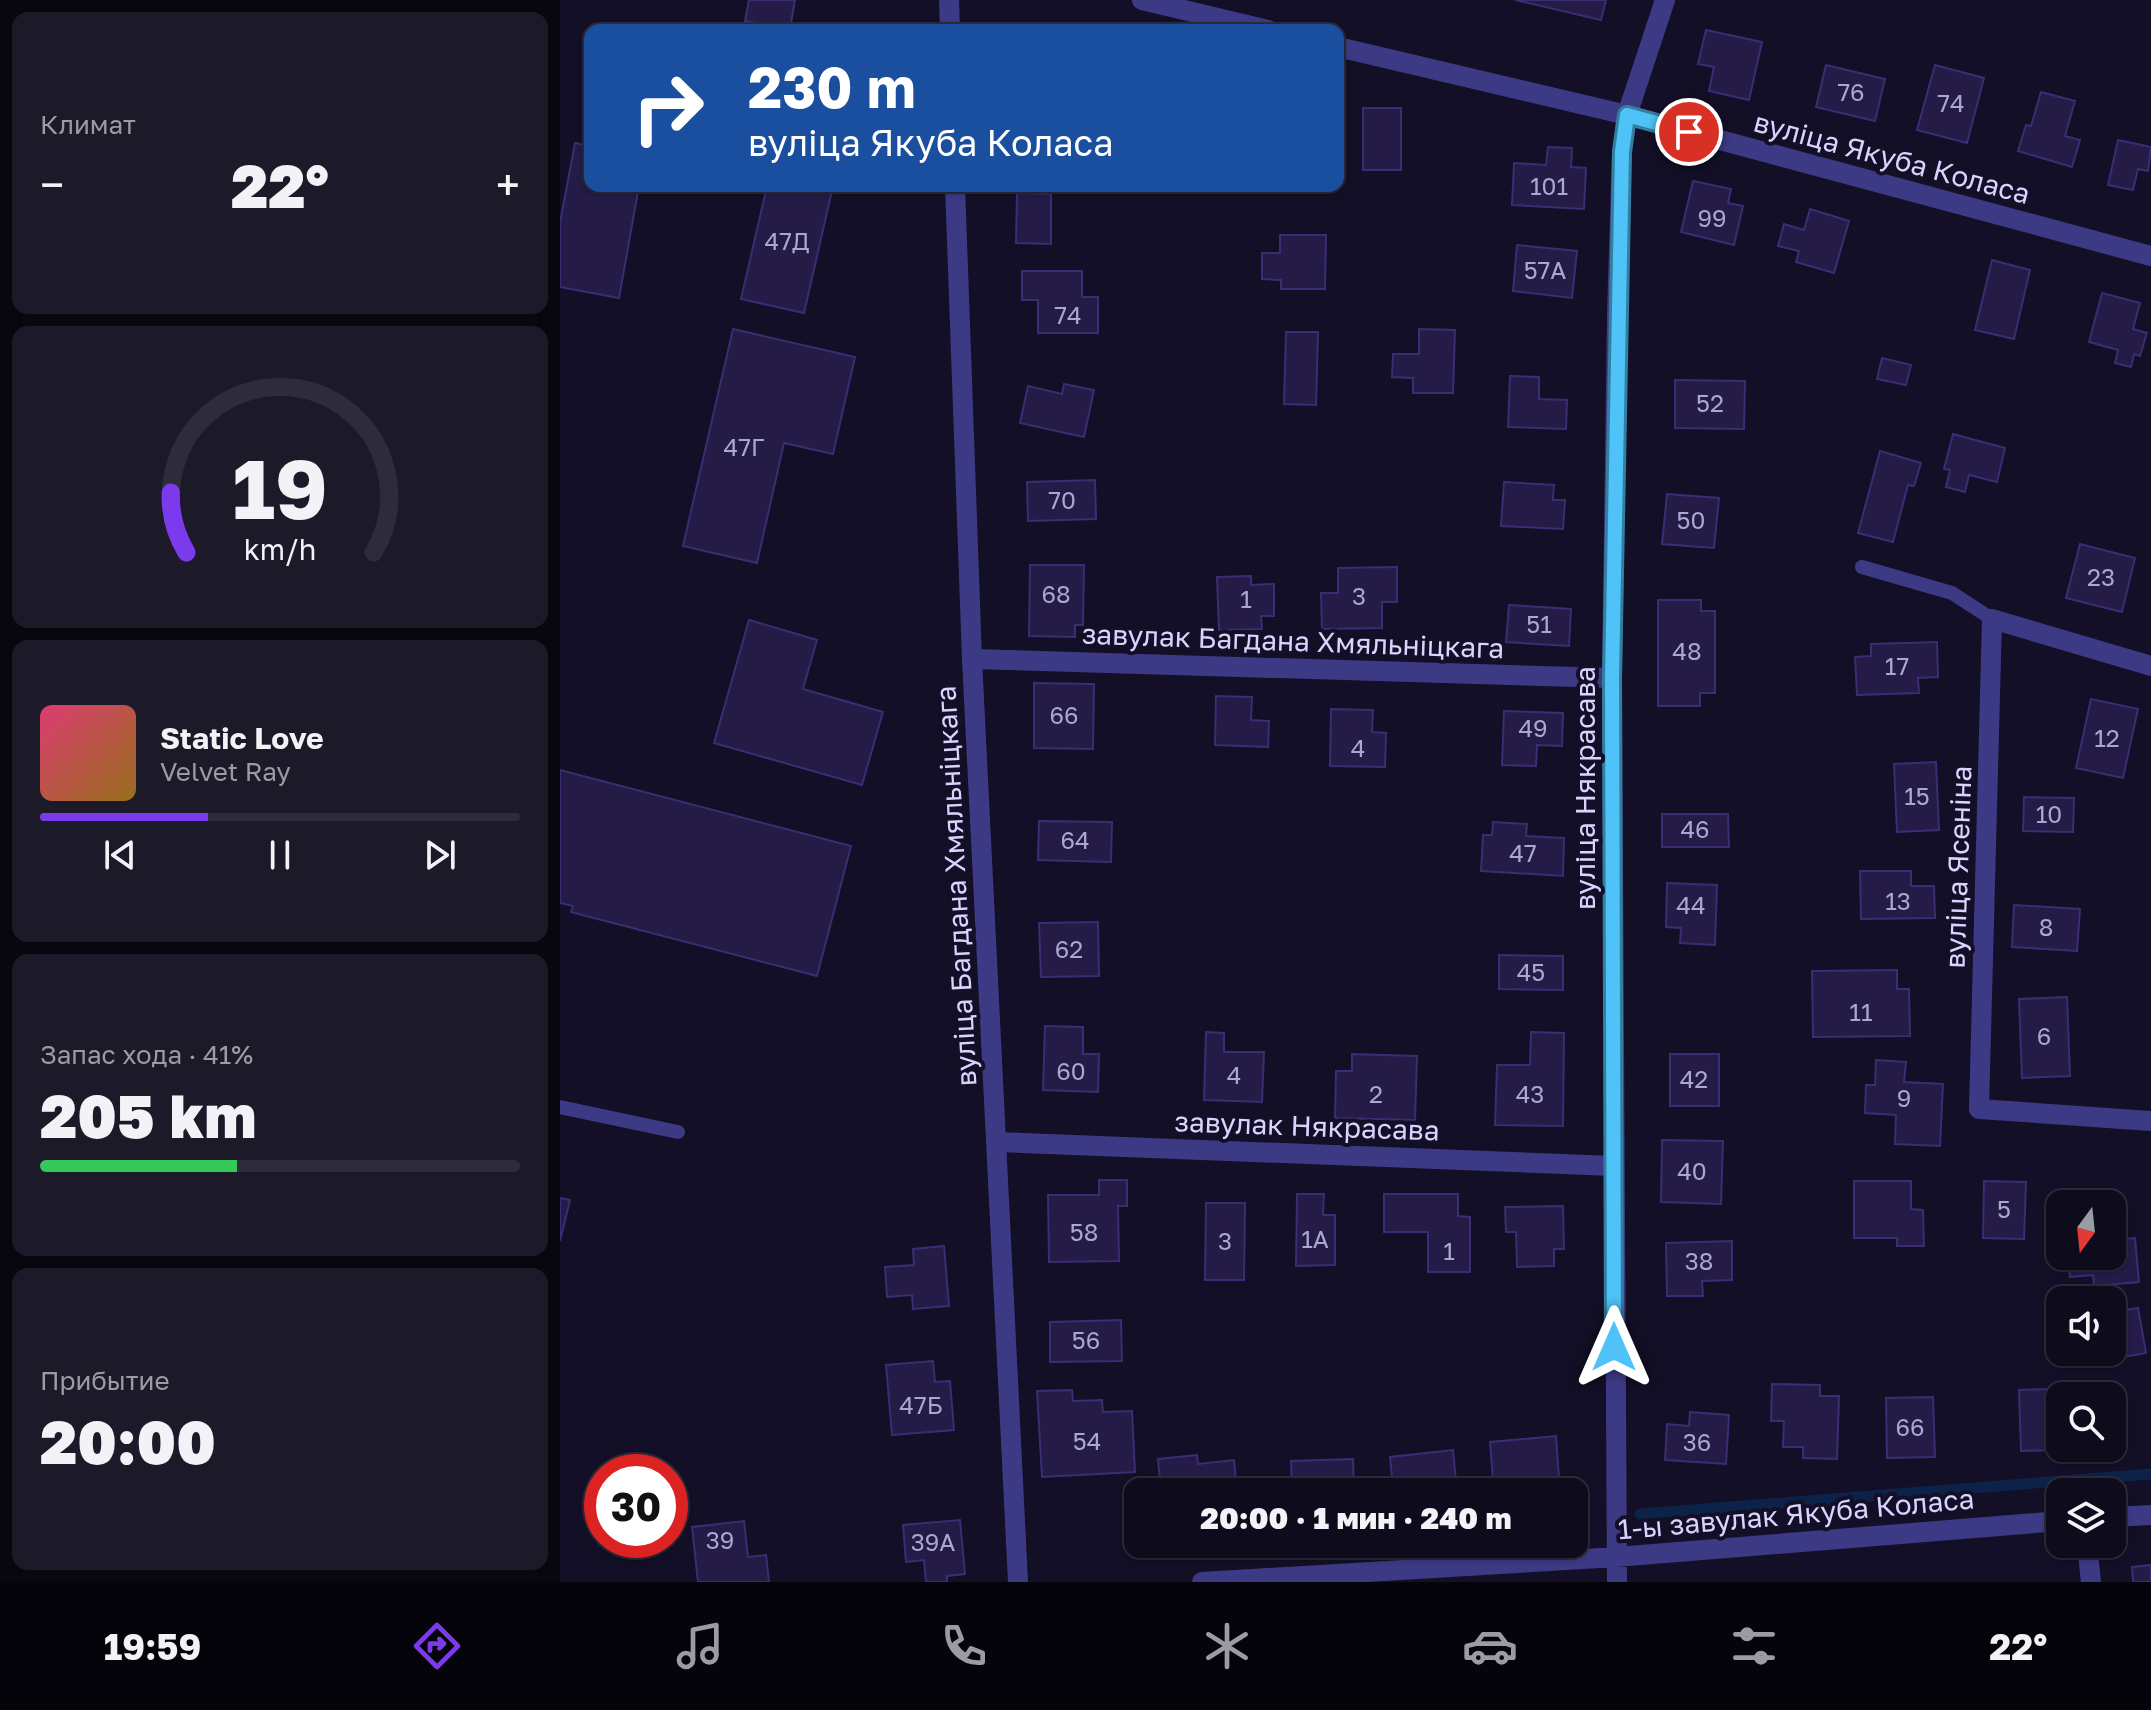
<!DOCTYPE html>
<html lang="ru">
<meta charset="utf-8">
<style>
:root{--surface:#0e0b1c;--page:#1c1929;--text:#f1f3f6;--muted:#9b9ba3;--line:#2e2b3b;--accent:#7c3aed}
body{margin:0;font-family:"Golos Text",sans-serif;background:var(--page);color:var(--text);height:100vh;display:flex;flex-direction:column;font-size:30px;white-space:nowrap}
*{box-sizing:border-box;margin:0}
p{font-size:26px;color:var(--muted)}
.icon{flex:none;width:44px;height:44px;fill:none;stroke:currentColor;stroke-width:2;stroke-linecap:round;stroke-linejoin:round}
.map{position:relative;flex:1;overflow:hidden}
.side{display:flex;flex-direction:column;gap:12px;padding:12px;background:#08060f;width:560px}
.side>*{flex:none}
.top-card{position:absolute;left:24px;top:24px;width:760px;height:168px;border-radius:16px;box-shadow:0 2px 6px #0004,0 0 0 2px var(--line);background:#1a4fa0;color:#fff;overflow:hidden}
.needle{width:52px;rotate:195deg}
.tools{position:absolute;left:1486px;top:1190px;display:grid;gap:16px}
.tools a{display:grid;place-items:center;width:80px;height:80px;border-radius:16px;background:var(--surface);box-shadow:0 2px 6px #0004,0 0 0 2px var(--line);font-size:40px}
.speed{position:absolute;left:24px;top:1454px;display:flex;gap:16px;font-size:40px;font-weight:700;text-align:center}
.speed>*{display:grid;place-content:center;width:104px;height:104px;border-radius:50%;background:var(--surface);box-shadow:0 2px 6px #0004,0 0 0 2px var(--line);line-height:1}
.speed .limit{border:12px solid #d22;background:#fff;color:#111}
.pin{position:absolute;display:grid;place-items:center;width:68px;height:68px;color:#fff;margin:-34px;border:4px solid #fff;border-radius:50%;box-shadow:0 2px 8px #0007}
.me{position:absolute;width:88px;margin:-44px;rotate:0deg;stroke-linejoin:round;filter:drop-shadow(0 0 6px #0008)}
.turn{display:flex;align-items:center;gap:28px;height:168px;padding:0 32px;font-size:36px}
.turn .icon{width:104px;height:104px;stroke-width:2.5}
.turn b{display:block;font-size:56px;line-height:68px}
.big{font-size:60px;font-weight:800;line-height:1.1}
.side .widget{flex:1;display:flex;flex-direction:column;justify-content:center;gap:12px;min-width:0;padding:0 28px;border-radius:16px;background:var(--page)}
.side .dial{align-items:center;gap:0}
.dial svg{height:208px;overflow:visible;fill:none;stroke:var(--line);stroke-width:7;stroke-linecap:round;text-anchor:middle}
.dial text{fill:var(--text);stroke:none}
.song{display:flex;align-items:center;gap:24px}
.cover{width:96px;height:96px;border-radius:12px;background:linear-gradient(135deg,hsl(340 70% 55%),hsl(40 70% 35%))}
.played{height:8px;border-radius:4px;background:linear-gradient(90deg,var(--accent) 35%,var(--line) 35%)}
.keys{display:flex;justify-content:space-around;direction:ltr}
.heat{display:flex;justify-content:space-between;align-items:center;font-size:44px;direction:ltr}
.charge{height:12px;border-radius:6px;background:linear-gradient(90deg,#34c759 41%,var(--line) 0)}
.trip{position:absolute;left:564px;top:1478px;width:464px;height:80px;border-radius:16px;background:var(--surface);box-shadow:0 2px 6px #0004,0 0 0 2px var(--line);font-weight:800;line-height:80px;text-align:center}
.tab-bar{display:flex;height:128px;justify-content:space-around;align-items:center;background:#06040b;color:var(--muted)}
.tab-bar .icon{width:56px;height:56px}
.tab-bar .current{color:var(--accent)}
.tab-bar b{font-size:36px;color:var(--text)}
main{display:flex;flex:1;min-height:0}
.map>svg:first-child{display:block}
.lines{fill:none;stroke-linecap:round;stroke-linejoin:round}
.stream{stroke:#0c2248;stroke-width:11}
.building{fill:#241b47;stroke:#3b2d73;stroke-width:2}
.service{stroke:#3d3a85;stroke-width:14}
.minor{stroke:#3d3a85;stroke-width:20}
.tertiary{stroke:#3d3a85;stroke-width:20}
.route-casing{stroke:#337fa1;stroke-width:20}
.route{stroke:#4fc3f7;stroke-width:14}
.labels{text-anchor:middle;stroke-width:8;stroke-linejoin:round;paint-order:stroke}
.number-label{font-size:24px;fill:#aca6d1}
.street-label{font-size:28px;fill:#d9d4ff;stroke:#130f26}
</style>
<main>
<section class="side">
<div class="widget"><p>Климат</p>
<div class="heat"><a>−</a><b class="big">22°</b><a>+</a></div>
</div>
<div class="widget dial"><svg viewBox="0 0 100 80">
<path d="M14 69A42 42 0 1 1 86 69"/>
<path d="M14 69A42 42 0 0 1 8 46" stroke="#7c3aed"/>
<text x="50" y="56" font-size="32" font-weight="700">19</text>
<text x="50" y="72" font-size="11">km/h</text>
</svg></div>
<div class="widget">
<div class="song"><i class="cover"></i><div><b>Static Love</b><p>Velvet Ray</p></div></div>
<div class="played"></div>
<div class="keys"><svg class="icon" aria-label="previous" viewBox="0 0 24 24"><path d="M18 5L8 12l10 7zM5 5v14"/></svg><svg class="icon" aria-label="pause" viewBox="0 0 24 24"><path d="M8 5v14M16 5v14"/></svg><svg class="icon" aria-label="next" viewBox="0 0 24 24"><path d="M6 5l10 7-10 7zM19 5v14"/></svg></div>
</div>
<div class="widget"><p>Запас хода · 41%</p><b class="big">205 km</b><div class="charge"></div></div>
<div class="widget"><p>Прибытие</p><b class="big">20:00</b></div>
</section>
<div class="map">
<svg width="1591" height="1582" viewBox="0 0 1591 1582">
<rect width="100%" height="100%" fill="#130f26"/>
<g class="lines">
<path class="stream" d="M1080,1514L1591,1474"/>
</g>
<path class="building" d="M189,0H235L230,29L185,21Z
M955,0H1046L1041,20Z
M452,23L495,24V30H452Z
M1146,30L1202,42L1189,100L1149,91L1154,67L1138,64Z
M1266,65L1325,79L1315,121L1256,107Z
M1375,65L1424,78L1407,143L1357,130Z
M1481,92L1515,101L1505,136L1520,140L1512,167L1458,151L1466,125L1471,126Z
M803,108H841V170H803Z
M1558,140L1591,147L1588,171L1578,169L1573,190L1548,185Z
M15,143L30,146V186H79L59,298L0,287V223Z
M988,147L1012,148L1011,167L1026,168L1024,209L952,205L954,163L986,165Z
M1133,181L1171,189L1168,203L1183,206L1174,245L1121,232Z
M207,186H273L244,313L181,299Z
M457,193L491,194V244L456,243Z
M1250,209L1289,221L1274,273L1236,262L1239,251L1218,246L1224,224L1244,230Z
M720,235H766L765,289H721V280L702,279V253H720Z
M957,245L1017,251L1012,298L953,291Z
M1432,260L1470,270L1454,339L1415,330Z
M462,271H522V297H538V333H478V300H462Z
M1542,293L1580,303L1573,329L1587,333L1580,356L1574,354L1571,367L1555,363L1558,350L1529,342Z
M173,329L295,357L273,454L224,443L197,563L123,546Z
M859,329L895,330L893,393H853V378L832,377L833,354H859Z
M726,332H758L756,405L724,404Z
M1322,358L1351,365L1346,385L1317,379Z
M950,376L979,377V399L1007,400L1006,429L948,427Z
M1115,380L1185,381L1184,429L1115,428Z
M504,384L534,390L524,437L460,423L468,386L502,394Z
M1393,434L1445,448L1437,482L1409,475L1405,492L1386,487L1390,470L1384,469Z
M1320,451L1361,463L1354,486L1348,485L1333,542L1298,533Z
M535,480L536,519L468,521L467,482Z
M944,482L994,485L993,500H1005L1003,529L941,526Z
M1107,494L1159,498L1154,548L1102,544Z
M1520,544L1575,558L1562,612L1506,598Z
M470,565H524L523,625H515V637L469,636Z
M837,567V602H822V628L762,629L761,593H778V568Z
M691,576V585L714,584V616H701L702,629L659,630L657,577Z
M1098,600H1141V611H1155V693H1140V706H1098Z
M949,605L1011,609L1009,646L946,642Z
M189,620L257,640L243,689L323,712L302,785L154,743Z
M1377,642L1378,677L1358,678L1359,693L1297,695L1295,657L1311,656V644Z
M474,683L534,684L533,749L474,748Z
M656,696L692,697L691,720L709,721L708,747L655,745Z
M1531,699L1578,709L1563,778L1516,768Z
M771,709L813,710L812,732L826,733L825,767L770,766Z
M944,711L1003,713L1002,746L977,745L976,766L942,765Z
M1376,762L1379,830L1337,832L1334,764Z
M0,770L291,846L257,976L11,912L13,906L0,903Z
M1464,797L1514,798L1513,832L1463,831Z
M1102,814H1168L1169,847H1102Z
M479,821L552,822L551,862L478,860Z
M933,822L967,824L966,836L1004,838L1003,876L921,871L923,835H932Z
M1300,871H1351V886H1374L1375,918L1301,919Z
M1107,883L1157,885L1155,945L1120,943L1121,928L1106,927Z
M1454,905L1520,909L1517,951L1452,947Z
M538,922L539,976L481,977L479,923Z
M939,955L1003,956V990L939,989Z
M1337,970V989H1349L1350,1036L1253,1037L1252,971Z
M1507,997L1510,1076L1462,1078L1459,999Z
M485,1026L523,1027V1054H539L538,1092L483,1090Z
M646,1032L664,1033V1052H704L702,1102L644,1100Z
M971,1032L1004,1033L1003,1126L935,1125L937,1065H970Z
M792,1054L857,1056L855,1120L775,1118L776,1071H792Z
M1110,1054H1159V1106H1110Z
M1316,1060L1346,1062L1344,1082L1383,1084L1380,1146L1335,1144L1336,1115L1305,1113L1306,1085H1315Z
M1102,1140L1163,1141L1161,1204L1101,1202Z
M539,1180H567V1206H558L559,1261L489,1262L488,1195H539Z
M1294,1181H1351V1209L1363,1210L1364,1246H1337V1238H1294Z
M1424,1181L1466,1182L1464,1239L1423,1238Z
M737,1194H764L763,1215H775V1265L736,1266Z
M824,1194H898V1216L910,1217V1272H868V1232H824Z
M0,1198L10,1200L0,1241Z
M646,1203H685L684,1280H645Z
M1003,1206L1004,1249H994V1266L957,1267L956,1232H946L945,1207Z
M1575,1238L1579,1282L1534,1286L1533,1275L1510,1277L1508,1256H1552V1240Z
M1172,1241V1280L1142,1281L1143,1296H1107L1106,1243Z
M384,1246L389,1306L353,1309L352,1295L327,1297L325,1267L354,1265L353,1249Z
M1578,1308L1586,1353L1530,1363L1528,1352H1552V1312Z
M561,1320L562,1361L490,1362V1322Z
M373,1361L375,1382L390,1381L394,1430L332,1435L326,1365Z
M1212,1384L1260,1385V1396H1279L1277,1459L1243,1458V1447H1223L1224,1421H1211Z
M1493,1389L1494,1450L1461,1451L1459,1390Z
M512,1390L513,1401L542,1400L543,1412L572,1411L575,1472L482,1477L477,1391Z
M1373,1397L1375,1457L1327,1458L1326,1398Z
M1130,1412L1169,1415L1166,1464L1105,1460L1107,1424L1129,1426Z
M996,1436L1000,1492H934L930,1442Z
M893,1450L897,1492H853L852,1485L833,1487L830,1457Z
M637,1455L638,1464L674,1460L677,1492H601L598,1459Z
M793,1459L794,1492H732L731,1461Z
M400,1520L405,1574L387,1576V1582H366L364,1560L346,1562L343,1525Z
M184,1521L188,1557L206,1555L209,1582H138L132,1527Z
M1591,1565V1582H1573L1572,1567Z"/>
<g class="lines">
<path class="service" d="M1302,567L1392,593L1432,619
M0,1107L118,1132"/>
<path class="minor" d="M582,0L708,30
M778,47L1067,115L1591,256
M412,659L1052,678
M1591,666L1432,619L1419,1109L1591,1121
M438,1142L1053,1166
M1552,1517L1591,1515
M1527,1544L1531,1582
M642,1582L1056,1557L1500,1521
M1057,1582L1052,678L1057,314L1062,152L1067,115L1105,0"/>
<path class="tertiary" d="M389,0L390,30
M395,186L412,659L458,1582"/>
</g>
<g class="lines">
<g class="route-casing">
<path id="route" d="M1054,1347L1052,678L1062,152L1067,115L1129,132"/>
</g>
<use href="#route" class="route"/>
</g>
<g class="labels">
<g class="number-label">
<text x="1291" y="101">76</text>
<text x="1391" y="112">74</text>
<text x="989" y="195">101</text>
<text x="1152" y="227">99</text>
<text x="227" y="250">47Д</text>
<text x="985" y="279">57А</text>
<text x="508" y="324">74</text>
<text x="1150" y="412">52</text>
<text x="184" y="456">47Г</text>
<text x="502" y="509">70</text>
<text x="1131" y="529">50</text>
<text x="1541" y="586">23</text>
<text x="496" y="603">68</text>
<text x="799" y="605">3</text>
<text x="686" y="608">1</text>
<text x="979" y="633">51</text>
<text x="1127" y="660">48</text>
<text x="1337" y="675">17</text>
<text x="504" y="724">66</text>
<text x="973" y="737">49</text>
<text x="1547" y="747">12</text>
<text x="798" y="757">4</text>
<text x="1357" y="805">15</text>
<text x="1489" y="823">10</text>
<text x="1135" y="838">46</text>
<text x="515" y="849">64</text>
<text x="963" y="862">47</text>
<text x="1338" y="910">13</text>
<text x="1131" y="914">44</text>
<text x="1486" y="936">8</text>
<text x="509" y="958">62</text>
<text x="971" y="981">45</text>
<text x="1301" y="1021">11</text>
<text x="1484" y="1045">6</text>
<text x="511" y="1080">60</text>
<text x="674" y="1084">4</text>
<text x="1134" y="1088">42</text>
<text x="816" y="1103">2</text>
<text x="970" y="1103">43</text>
<text x="1344" y="1107">9</text>
<text x="1132" y="1180">40</text>
<text x="1444" y="1218">5</text>
<text x="524" y="1241">58</text>
<text x="755" y="1248">1А</text>
<text x="665" y="1250">3</text>
<text x="889" y="1260">1</text>
<text x="1139" y="1270">38</text>
<text x="526" y="1349">56</text>
<text x="361" y="1414">47Б</text>
<text x="1350" y="1436">66</text>
<text x="527" y="1450">54</text>
<text x="1137" y="1451">36</text>
<text x="160" y="1549">39</text>
<text x="373" y="1551">39А</text>
</g>
<g class="street-label">
<text transform="translate(1332 158) rotate(15)" y="10">вуліца Якуба Коласа</text>
<text transform="translate(733 641) rotate(2)" y="10">завулак Багдана Хмяльніцкага</text>
<text transform="translate(1025 788) rotate(-90)" y="10">вуліца Някрасава</text>
<text transform="translate(1398 867) rotate(-88)" y="10">вуліца Ясеніна</text>
<text transform="translate(396 886) rotate(-93)" y="10">вуліца Багдана Хмяльніцкага</text>
<text transform="translate(747 1126) rotate(2)" y="10">завулак Някрасава</text>
<text transform="translate(1236 1514) rotate(-5)" y="10">1-ы завулак Якуба Коласа</text>
</g>
</g>
</svg>
<div class="tools">
<a><svg class="needle" viewBox="-14 -14 28 28"><path d="M0-13l5 13h-10z" fill="#e53935"/><path d="M0 13l5-13h-10z" fill="#9b9ba3"/></svg></a>
<a><svg class="icon" aria-label="sound" viewBox="0 0 24 24"><path d="M4 9h4l5-4v14l-5-4H4zM17 9q2 3 0 6"/></svg></a>
<a><svg class="icon" aria-label="search" viewBox="0 0 24 24"><circle cx="10" cy="10" r="6"/><path d="M15 15l6 6"/></svg></a>
<a><svg class="icon" aria-label="layers" viewBox="0 0 24 24"><path d="M12 4l9 5-9 5-9-5zM3 14l9 5 9-5"/></svg></a>
</div>
<div class="speed"><div class="limit">30</div></div>
<div class="pin" style="left:1129px;top:132px;background:#d93025"><svg class="icon" aria-label="arrive" viewBox="0 0 24 24"><path d="M6 21V4h12l-3 4 3 4H6"/></svg></div>
<svg class="me" style="left:1054px;top:1347px" viewBox="-20 -20 40 40"><path d="M0-17L14 15 0 8-14 15z" fill="#4fc3f7" stroke="#fff" stroke-width="4"/></svg>
<div class="trip">20:00 · 1 мин · 240 m</div>
<div class="top-card">
<div class="turn"><svg class="icon" aria-label="right" viewBox="0 0 24 24"><path d="M7 20v-9h11M14 6l5 5-5 5"/></svg><div><b>230 m</b>вуліца Якуба Коласа</div></div>
</div>
</div>
</main>
<nav class="tab-bar">
<b>19:59</b>
<svg class="icon current" aria-label="directions" viewBox="0 0 24 24"><path d="M12 3l9 9-9 9-9-9zM9 14v-3h6M13 9l2 2-2 2"/></svg>
<svg class="icon" aria-label="music" viewBox="0 0 24 24"><path d="M9 18V5l10-2v13"/><circle cx="6" cy="18" r="3"/><circle cx="16" cy="16" r="3"/></svg>
<svg class="icon" aria-label="phone" viewBox="0 0 24 24"><path d="M5 4h4l2 5-3 2q2 4 5 5l2-3 5 2v4C11 20 4 13 5 4z"/></svg>
<svg class="icon" aria-label="climate" viewBox="0 0 24 24"><path d="M12 3v18M4 7l16 10M4 17L20 7"/></svg>
<svg class="icon" aria-label="car" viewBox="0 0 24 24"><path d="M5 17H2v-5l4-1 3-4h7l3 4 3 1v5h-3M9 17h6M6 11h13"/><circle cx="7" cy="17" r="2"/><circle cx="17" cy="17" r="2"/></svg>
<svg class="icon" aria-label="filters" viewBox="0 0 24 24"><path d="M4 7h16M4 17h16"/><circle cx="9" cy="7" r="2"/><circle cx="15" cy="17" r="2"/></svg>
<b>22°</b>
</nav>
